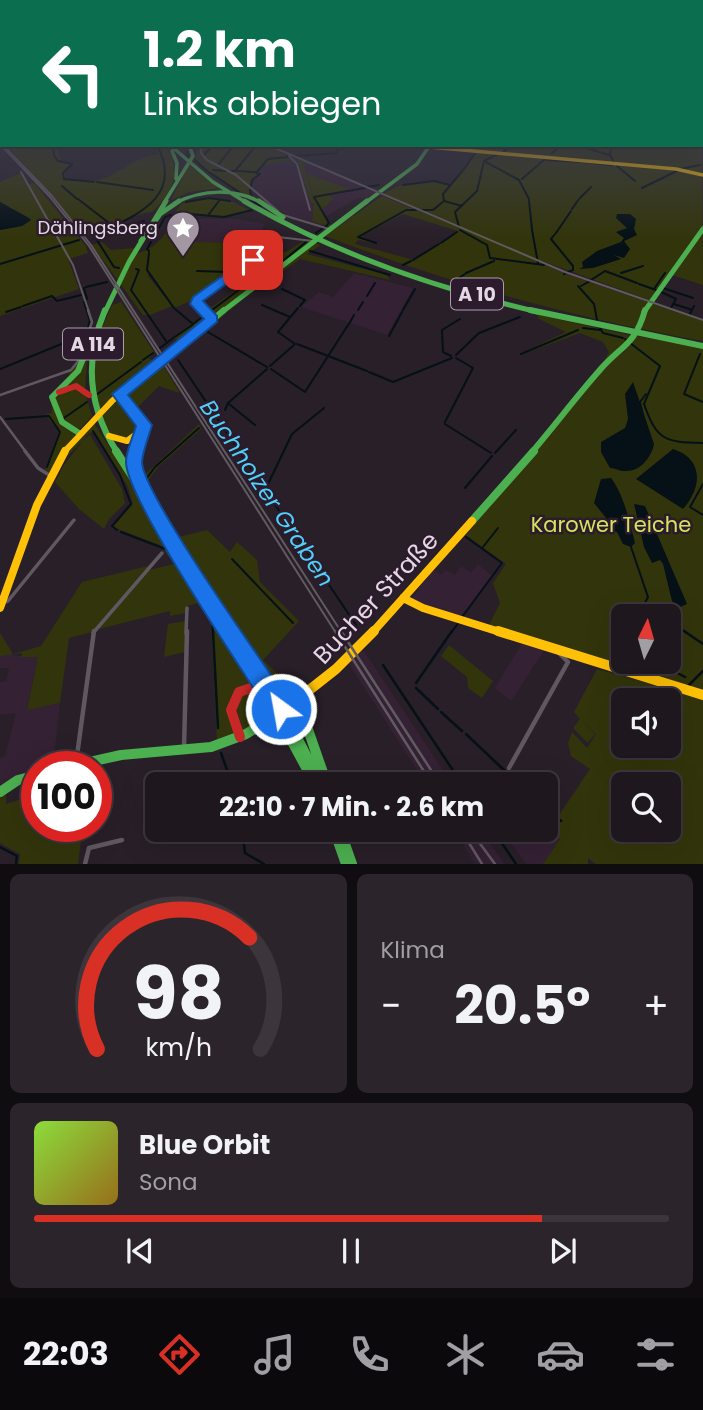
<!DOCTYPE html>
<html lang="de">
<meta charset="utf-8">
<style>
:root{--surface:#1e171e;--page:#2b242b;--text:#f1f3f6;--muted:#a19fa4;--line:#3c363c;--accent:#d93025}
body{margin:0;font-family:Poppins,sans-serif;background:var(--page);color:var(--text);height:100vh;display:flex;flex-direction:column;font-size:26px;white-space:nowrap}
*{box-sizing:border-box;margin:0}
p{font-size:23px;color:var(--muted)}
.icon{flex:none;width:38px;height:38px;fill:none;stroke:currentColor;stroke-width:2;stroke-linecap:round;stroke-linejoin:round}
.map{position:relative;height:864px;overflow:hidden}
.drawer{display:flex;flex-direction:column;gap:10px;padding:10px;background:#100d10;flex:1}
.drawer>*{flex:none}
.top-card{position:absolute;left:0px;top:0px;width:704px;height:147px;box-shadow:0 7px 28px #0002,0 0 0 2px var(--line);background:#0b6e4f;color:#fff;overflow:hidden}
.needle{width:46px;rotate:5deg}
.controls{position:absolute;left:611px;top:604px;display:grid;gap:14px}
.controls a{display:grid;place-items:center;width:70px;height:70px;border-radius:10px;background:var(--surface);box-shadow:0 7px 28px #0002,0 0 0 2px var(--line);font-size:35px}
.speed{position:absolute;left:21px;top:751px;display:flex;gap:14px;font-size:35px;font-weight:700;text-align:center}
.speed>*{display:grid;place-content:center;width:91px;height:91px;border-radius:50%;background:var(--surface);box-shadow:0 7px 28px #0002,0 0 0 2px var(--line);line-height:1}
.speed .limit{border:10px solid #d22;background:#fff;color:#111}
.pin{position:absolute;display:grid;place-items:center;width:60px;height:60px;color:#fff;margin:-30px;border-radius:14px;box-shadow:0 4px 10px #0006}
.me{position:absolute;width:77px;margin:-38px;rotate:328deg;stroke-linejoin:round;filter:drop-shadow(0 0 5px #0008)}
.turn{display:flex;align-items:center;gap:24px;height:147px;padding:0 28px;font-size:32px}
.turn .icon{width:91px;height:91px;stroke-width:2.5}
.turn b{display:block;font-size:49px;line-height:60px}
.big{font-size:52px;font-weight:700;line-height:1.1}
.drawer .widget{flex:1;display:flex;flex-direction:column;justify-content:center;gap:10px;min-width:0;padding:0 24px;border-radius:10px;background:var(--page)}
.drawer .dial{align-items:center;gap:0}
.dial svg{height:182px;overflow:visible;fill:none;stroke:var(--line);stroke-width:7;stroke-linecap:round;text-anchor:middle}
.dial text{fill:var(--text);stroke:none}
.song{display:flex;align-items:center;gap:21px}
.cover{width:84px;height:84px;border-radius:10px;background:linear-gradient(135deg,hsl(90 70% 55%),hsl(40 70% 35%))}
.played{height:7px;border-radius:4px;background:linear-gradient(90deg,var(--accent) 80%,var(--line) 80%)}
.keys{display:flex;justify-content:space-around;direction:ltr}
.heat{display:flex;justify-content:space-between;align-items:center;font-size:38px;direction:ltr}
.drawer .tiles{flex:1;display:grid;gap:10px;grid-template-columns:1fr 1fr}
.widget:last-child{grid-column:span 2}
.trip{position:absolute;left:145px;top:772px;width:413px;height:70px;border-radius:10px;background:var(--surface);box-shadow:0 7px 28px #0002,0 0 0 2px var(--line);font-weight:700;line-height:70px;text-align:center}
.tabs{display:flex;height:112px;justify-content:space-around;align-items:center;background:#0c090c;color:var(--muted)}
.tabs .icon{width:49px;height:49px}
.tabs .on{color:var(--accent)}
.tabs b{font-size:32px;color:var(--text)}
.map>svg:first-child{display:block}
.built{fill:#342134}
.green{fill:#32350b;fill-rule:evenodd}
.water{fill:#051017}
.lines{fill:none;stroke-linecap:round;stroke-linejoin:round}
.stream-far1{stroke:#051017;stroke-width:2}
.stream{stroke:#051017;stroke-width:2.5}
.street-far3{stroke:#605860;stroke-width:2}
.street-far2{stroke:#605860;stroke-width:2.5}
.street-far1{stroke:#605860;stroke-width:3.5}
.street{stroke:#605860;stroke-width:4.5}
.fast-far4{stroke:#4caf50;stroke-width:3.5}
.fast-far3{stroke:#4caf50;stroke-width:5}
.fast-far2{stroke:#4caf50;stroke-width:6}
.fast-far1{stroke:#4caf50;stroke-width:8}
.fast{stroke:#4caf50;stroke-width:10}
.slow-far3{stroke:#ffc107;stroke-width:3.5}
.slow-far2{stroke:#ffc107;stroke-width:6}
.slow-far1{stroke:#ffc107;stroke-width:8}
.slow{stroke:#ffc107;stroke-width:10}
.jam-far1{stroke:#c62828;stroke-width:6}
.jam{stroke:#c62828;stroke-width:10}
.tram-far1{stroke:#615a61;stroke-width:2}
.tram{stroke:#615a61;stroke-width:2.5}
.rail-far1{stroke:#615a61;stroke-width:2}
.rail{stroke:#615a61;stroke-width:2.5}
.route{fill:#1a73e8;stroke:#114b97;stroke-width:2}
.labels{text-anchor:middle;stroke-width:5;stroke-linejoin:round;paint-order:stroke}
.far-poi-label{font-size:18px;fill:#e4d8e4;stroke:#2b1b2c;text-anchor:end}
.shield{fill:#2b1b2c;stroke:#ac9fad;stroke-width:2}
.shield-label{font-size:19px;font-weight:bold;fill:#e4d8e4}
.park-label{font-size:21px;fill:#d5e35f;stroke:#2b1b2c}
.water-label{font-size:23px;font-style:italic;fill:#4fd1fa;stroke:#2b1b2c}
.near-street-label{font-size:24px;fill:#e4d8e4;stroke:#2b1b2c}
</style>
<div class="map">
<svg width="703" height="864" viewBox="0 0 703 864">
<rect width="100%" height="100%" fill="#281f28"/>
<path class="built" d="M253,145H268L548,264L703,321L568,275L377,192L367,200L359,197L325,217L328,224L325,226L292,220L251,188L260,167L297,158Z
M193,219H237L265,224L256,243L192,242L187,232Z
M354,273L413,288L387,335L301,307L319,292L333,297Z
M478,564L492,576L461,617L418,604L412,598L433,569L441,575L445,570L455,575L461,566L471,573Z
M0,633L13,655L38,657L27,709L60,703L53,766H37V771L17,777L0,787V758L5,756L16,713L0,715V682L6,681L9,668H0Z
M523,641L545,649L511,701L495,688Z
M359,648L366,654L452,784H426L347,661Z
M546,821L560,839L543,864H526L502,830H546Z
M454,830H481L504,864H475Z"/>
<path class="green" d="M702,117L703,285L669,274L649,300L515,251L568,275L703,321V341C573,318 448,283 325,236L382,196L480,236L384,194C402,181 428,179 450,185L473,157L470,145L498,149L497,146L501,145H702ZM403,214L458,231L414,260L355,244L358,240L377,244L361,236Z
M7,145H57L61,161L73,163L65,173L66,178C75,179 83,182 93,181C118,178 134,154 159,155L155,145H164C185,169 172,193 152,212C142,211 101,231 86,236Z
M199,145C223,145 275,141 290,160L260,167L258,171L260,174L252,179L250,198L195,162Z
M297,159L307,163L304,165L314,203L308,174L349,189L330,195L333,199L322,210L328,224L333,225L330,227L312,221L314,203H311Z
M189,165L219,188L189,192L171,200Z
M21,173L29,184L34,183L86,246L88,253L68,259L79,289L0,316V230L22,226L31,220L0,202V182Z
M204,198L233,202L249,210L226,217L174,214L181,204Z
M182,218L193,219L187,231L196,232L192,242L255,243L266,249L195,299L174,308L148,270V276L172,306L150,315H143L92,245L102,242L111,250L135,248L132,254C154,252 163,237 176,219Z
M305,240L321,245L307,254L387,275L390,280L300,259L243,299L182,351L178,348L182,344L178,339L169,340L204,314L209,319L215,314L209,309L282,257L281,255H262L268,251L286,252Z
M121,302L154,352L149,359L158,361L99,410C86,375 96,338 112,305Z
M539,315L634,336L622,351L601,366L609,352L603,342L580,333L521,355L519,354L566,332L537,318Z
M637,336L703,348V693L489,625L500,603L493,583L506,564L466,535L605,364L624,352ZM623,616H668V662H623Z
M87,358L85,392L92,416L81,428L71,431L75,435L49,473L45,470L59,431L45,415L52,413L51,395L70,376L68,371Z
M161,362L180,393L159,386L138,407L148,423L137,462L141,478L199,424L201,429L158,467L144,486L166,518L175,538L207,530L230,552L237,542L257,560L260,582L299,621L263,660L295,690L293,699L283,706L143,487L135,462L146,426L122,394Z
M115,400H120L141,421L142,428L129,440L109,436L99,413Z
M93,421L260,688L237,692L235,735L217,741L211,621L202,602L187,606L186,613L170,616V611L95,630L145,571L174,564L160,545L113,527L133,504L128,487L93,431L59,464Z
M89,433L122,489L125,503L109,519L104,529L79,509L55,482L64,465Z
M148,566L92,632L69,638L60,703L27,710L38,657H21L22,653L0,656V633L13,654L41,646L82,582Z
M186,621L185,652L164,657L168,624Z
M449,645L493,681L482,698L468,688L467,677L441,656Z
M597,669L703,698V864H596L588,858V864H543L560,839L551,827L590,769L571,756L568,743L572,732L587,748L596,734L582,720L595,734L588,743L573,728L580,719L574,712ZM623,700H668V746H623ZM623,784H668V830H623Z
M251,688L272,712L243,730L234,701Z
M6,791V804L37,794V826H83L78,864H19L20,854L0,843V796Z"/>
<path class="water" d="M0,202L29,218L31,220L22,226L0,230Z
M617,214H630L636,219L634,229L637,235L624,241L630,249L624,258L614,255L621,259L593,268L579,269L583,267L582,262L597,251L621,242L624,238L616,232L627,228L616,218Z
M633,382L654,444C652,456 641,471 627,471C621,472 615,468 610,468L601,452V442L625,428L628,419L625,394Z
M673,449C703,458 703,487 683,509L636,479Z
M611,478C624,495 630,523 635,543L631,547L623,544L617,532L597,527L615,529L594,503L601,479Z
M634,504L645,506L687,604L678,608L672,601L663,564L660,560L652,563L644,547Z"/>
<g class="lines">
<path class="stream-far1" d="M53,145L54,155
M576,145L582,147
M611,145L610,155L615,164
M213,147L243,148
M583,147L609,155
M187,152L188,157
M502,153L512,145
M552,153L562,145
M204,155L210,149
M496,155L484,161L519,180L529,199
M295,156L336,153L341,145
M55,157L58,161L72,164L63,173L64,179L94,182
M195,160L207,171
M547,160L579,162
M581,162L612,165
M218,165L234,145
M617,166L635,181
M465,168L475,153
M680,169L700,165
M213,170L226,171
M231,171H235L253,149
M237,171L255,172
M209,172L239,192
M522,179L545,159
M97,182L153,190
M403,185L434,181L450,185
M62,186L77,199
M251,187L252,180L260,174L256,173L268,159L288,157
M367,187L379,185
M642,188L677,171
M250,190L251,195
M348,191L365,188
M580,198L591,187
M78,199L109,223
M251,200L261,206
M529,201L532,229
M186,202L209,198L230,201
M462,206L444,201L443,194L464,169
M572,209L579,199
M420,210H433L444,201
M179,213L224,217L252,210
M209,214L219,201
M110,224L114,227
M325,227L329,223L314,197L347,191
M459,227L455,212L477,191L484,161
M117,229L144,221
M460,230L487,245L490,258L544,265
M532,230L538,263
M316,233L323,228
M556,233L571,211
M555,234L551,239L573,266V270L564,274
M94,236C130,217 186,200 157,145
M95,237L114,267L119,268
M376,243L358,237L406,210H416
M441,243L457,232
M149,251L147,249L165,217L171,215
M310,251L390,275
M149,253L147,270L174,308
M413,260L439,244
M0,264L79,240
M403,265L411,261
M136,269L139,270L131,290L166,341
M258,270L277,266L306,242
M197,271L229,272
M466,273L494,261
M621,273L643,266
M456,280L465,274
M591,280L605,271L637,283
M639,284L656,290
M578,286L594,304L597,320
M581,286L590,281
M86,287L107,282
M84,288L87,299
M663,288L693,298
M282,289L305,300L300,306
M654,289L665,273
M661,292L676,299L671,308
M367,296L375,283
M674,304L692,310
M262,305L290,317
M23,306L52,296L57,301L81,295
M175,309L193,324
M358,310L363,302
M403,310L415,289
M6,312L21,307
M208,313L268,268
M690,314L694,306
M194,323L205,315
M349,324L354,315
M583,328L600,330
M600,328L603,333L623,338
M208,332L267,367
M389,336L402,312
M625,339L660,366L644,404C657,441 665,442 703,443
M169,341L192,325
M295,344L278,332L298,308
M297,344L367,371
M160,348L168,342
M521,354L578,330
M700,354L684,394L703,402
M456,355L479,333L520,317
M451,356L443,352L442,330L460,319
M143,360L153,353
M178,360L356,625
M270,366L294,345
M0,369L86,334L90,321L84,302
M271,369L305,392L348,325
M369,372L393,382L452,358
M96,395L141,362
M229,404L255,425
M225,410L228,403L267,369
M64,418L87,402
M6,419L49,416L60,432L47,467
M644,420L640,402L646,394
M445,422L473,368L456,358
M445,424L491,453
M93,431L120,475L131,504L112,526L117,530
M495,453L516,430
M144,482L155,467L199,428
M268,484L292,434L324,408
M703,484L690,507L703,515
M465,488L492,456
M121,532L168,550L212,621L213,633
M483,547L498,528
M631,547L648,597L638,616
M232,559L293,623
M645,606L654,616
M462,617L502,563L466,537
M668,620L687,633
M451,633L459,622"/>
<path class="stream" d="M213,631L218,728
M684,631L703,644
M657,662L685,677
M383,665L462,784
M416,683L452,631
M416,688L438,709
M686,688L703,671
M441,712L462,731
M466,734L506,772
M221,753L232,784
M508,773L520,784
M546,807L561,821
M242,830L245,853L264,864
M493,830L516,864
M0,847L17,856L16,864"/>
<path class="street-far3" d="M201,145V153L207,160L236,175L278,211
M21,172L73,265L89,312
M283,215L329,229
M203,312L196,304L201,297L272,246L278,237L313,241"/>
<path class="street-far2" d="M202,310L211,320
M0,395L71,370L79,360L92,322L88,310
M0,417L26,452"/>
<path class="street-far1" d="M25,451L38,468L49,475
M1,604L8,601L74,520
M93,633L162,553
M186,633L187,608"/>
<path class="street" d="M184,748L187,631
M76,763L94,631
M509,768L568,662L558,652
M85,864L89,848L122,840"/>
<path class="fast-far4" d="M170,145L213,182L247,203
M172,151L177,163L176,179
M164,203L193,156L189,145
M175,203C203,189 235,188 262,203
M365,203L417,164L430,145"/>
<path class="fast-far3" d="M244,201C335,254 435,288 538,312
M259,201L283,217
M141,241L160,214L179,201
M105,312L129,262L166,201
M222,312L367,201
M644,312L703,229"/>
<path class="fast-far2" d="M105,310C84,360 88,407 117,452
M530,310L703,346
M203,328L224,310
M79,433L62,422L52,397L78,371L89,344
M532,452C555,425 576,397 599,371C620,346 635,346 645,310"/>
<path class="fast-far1" d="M116,451L232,633
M472,521L534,451"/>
<path class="fast" d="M231,631L292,728L321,784
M298,701L327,784
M271,703L315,784
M72,766L121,755L211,747L246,734L277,715
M0,792L18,780L37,775
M334,830L346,864
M340,830L352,864"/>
<path class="slow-far3" d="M429,147L676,169L703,175"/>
<path class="slow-far2" d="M119,394L144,425L136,452
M109,436L127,441L143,429
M64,452L113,400L203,328"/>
<path class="slow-far1" d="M137,451L134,461L138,479
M403,598L423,608L503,633
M0,608L37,505L65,451
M372,633L472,521"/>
<path class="slow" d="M498,631L703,695
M284,710L336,669L374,631"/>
<path class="jam-far1" d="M59,392L76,386L89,395"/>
<path class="jam" d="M240,737L231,710L239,692L254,687L272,705"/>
<path class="tram-far1" d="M0,144L50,197L89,246L336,633"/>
<path class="tram" d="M335,631L432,784
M461,830L482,864"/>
<path class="rail-far1" d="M3,145L52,196L91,245L342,633
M268,145L565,272L703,320
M289,156L297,164L310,210"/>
<path class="rail" d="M341,631L440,784
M470,830L495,864"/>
</g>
<linearGradient id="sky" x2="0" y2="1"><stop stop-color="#161116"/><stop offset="0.49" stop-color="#424253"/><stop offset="1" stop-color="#424253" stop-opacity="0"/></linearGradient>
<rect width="703" height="238" fill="url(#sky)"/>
<path class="route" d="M249,257L259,260L203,301L217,316V322L128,395L152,425C149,436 143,450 142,462C142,493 264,664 289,701L292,709L289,717L281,721L272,717C246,675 126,499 126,462C126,451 133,437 136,426L112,394L204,319L190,304L193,297Z"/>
<defs>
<g id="sight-pin" transform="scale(1.75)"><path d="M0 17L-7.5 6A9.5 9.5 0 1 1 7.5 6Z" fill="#a297a2" stroke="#2b1b2c"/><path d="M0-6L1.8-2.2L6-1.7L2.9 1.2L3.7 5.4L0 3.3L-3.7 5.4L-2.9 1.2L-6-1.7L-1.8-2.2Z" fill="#fff"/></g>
</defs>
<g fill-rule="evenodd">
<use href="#sight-pin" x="183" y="228"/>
</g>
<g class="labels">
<g class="far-poi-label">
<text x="158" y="234">Dählingsberg</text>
</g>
<g class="shield">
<rect x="451" y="278.5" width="52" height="31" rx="5"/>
<rect x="63" y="328.5" width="60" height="31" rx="5"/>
</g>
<g class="shield-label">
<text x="477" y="301">A 10</text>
<text x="93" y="351">A 114</text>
</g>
<g class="park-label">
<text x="611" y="532">Karower Teiche</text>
</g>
<g class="water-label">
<text transform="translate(267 493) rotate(56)" y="8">Buchholzer Graben</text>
</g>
<g class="near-street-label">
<text transform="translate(376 598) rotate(-47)" y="8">Bucher Straße</text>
</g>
</g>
</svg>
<div class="controls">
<a><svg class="needle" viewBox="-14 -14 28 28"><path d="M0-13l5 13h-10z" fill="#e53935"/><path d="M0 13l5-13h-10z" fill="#a19fa4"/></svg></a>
<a><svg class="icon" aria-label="sound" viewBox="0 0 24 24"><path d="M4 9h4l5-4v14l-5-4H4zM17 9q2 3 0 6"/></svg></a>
<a><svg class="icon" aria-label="search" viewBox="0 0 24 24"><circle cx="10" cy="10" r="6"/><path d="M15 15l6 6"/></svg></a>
</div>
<div class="speed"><div class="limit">100</div></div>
<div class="pin" style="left:253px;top:260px;background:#d93025"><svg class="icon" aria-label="arrive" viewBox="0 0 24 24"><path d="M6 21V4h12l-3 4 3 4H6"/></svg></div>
<svg class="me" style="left:281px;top:709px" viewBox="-20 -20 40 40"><circle r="17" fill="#1a73e8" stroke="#fff" stroke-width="3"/><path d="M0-11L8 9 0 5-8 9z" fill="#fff"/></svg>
<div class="trip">22:10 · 7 Min. · 2.6 km</div>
<div class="top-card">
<div class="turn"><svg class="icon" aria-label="left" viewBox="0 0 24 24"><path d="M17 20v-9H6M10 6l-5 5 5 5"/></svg><div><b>1.2 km</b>Links abbiegen</div></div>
</div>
</div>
<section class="drawer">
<div class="tiles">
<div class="widget dial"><svg viewBox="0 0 100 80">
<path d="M14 69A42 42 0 1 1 86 69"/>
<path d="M14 69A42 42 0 0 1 81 20" stroke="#d93025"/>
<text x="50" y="56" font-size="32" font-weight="700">98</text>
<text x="50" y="72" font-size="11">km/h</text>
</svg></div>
<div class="widget"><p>Klima</p>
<div class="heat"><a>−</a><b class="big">20.5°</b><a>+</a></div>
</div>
<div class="widget">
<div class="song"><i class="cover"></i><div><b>Blue Orbit</b><p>Sona</p></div></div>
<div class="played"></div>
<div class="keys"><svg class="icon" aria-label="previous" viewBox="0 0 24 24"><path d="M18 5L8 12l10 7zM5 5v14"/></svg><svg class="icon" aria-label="pause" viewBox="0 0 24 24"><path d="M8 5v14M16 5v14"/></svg><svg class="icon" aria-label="next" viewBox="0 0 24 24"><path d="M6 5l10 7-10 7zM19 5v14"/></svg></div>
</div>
</div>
</section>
<nav class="tabs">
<b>22:03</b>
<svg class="icon on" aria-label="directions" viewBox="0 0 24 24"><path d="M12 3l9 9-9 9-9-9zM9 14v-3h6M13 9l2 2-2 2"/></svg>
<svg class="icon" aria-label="music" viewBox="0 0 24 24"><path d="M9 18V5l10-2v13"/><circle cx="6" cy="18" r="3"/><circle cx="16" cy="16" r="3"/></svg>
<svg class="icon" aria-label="phone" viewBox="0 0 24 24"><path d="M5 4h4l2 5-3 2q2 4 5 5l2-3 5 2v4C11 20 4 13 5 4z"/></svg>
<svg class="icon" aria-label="climate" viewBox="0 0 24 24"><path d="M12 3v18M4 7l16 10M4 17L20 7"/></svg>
<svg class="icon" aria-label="car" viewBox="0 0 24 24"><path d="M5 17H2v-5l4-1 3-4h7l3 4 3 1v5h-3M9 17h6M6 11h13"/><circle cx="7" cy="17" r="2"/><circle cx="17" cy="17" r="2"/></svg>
<svg class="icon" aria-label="filters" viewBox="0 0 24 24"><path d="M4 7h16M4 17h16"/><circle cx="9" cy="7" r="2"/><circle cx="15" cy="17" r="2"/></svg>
</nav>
